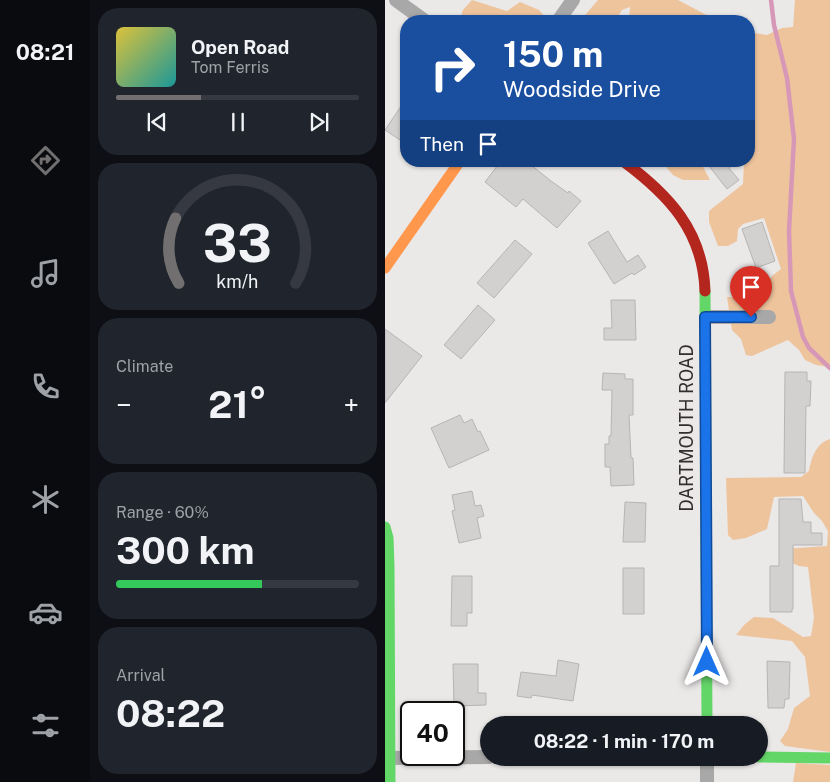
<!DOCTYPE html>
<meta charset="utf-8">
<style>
:root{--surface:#171b24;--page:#20242c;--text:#f1f3f6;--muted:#9ea1a6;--line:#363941;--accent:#716f6f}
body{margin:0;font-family:"Public Sans",sans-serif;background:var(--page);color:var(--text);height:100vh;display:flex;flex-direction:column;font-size:19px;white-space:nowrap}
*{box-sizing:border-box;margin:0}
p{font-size:16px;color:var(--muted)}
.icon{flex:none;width:28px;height:28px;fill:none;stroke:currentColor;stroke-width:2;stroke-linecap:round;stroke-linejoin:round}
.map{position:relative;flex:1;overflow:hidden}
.side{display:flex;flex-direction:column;gap:8px;padding:8px;background:#0d0f14;width:295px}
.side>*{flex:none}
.guide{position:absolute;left:15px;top:15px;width:355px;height:152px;border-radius:20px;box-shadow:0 1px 4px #0004;background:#1a4fa0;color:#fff;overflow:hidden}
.speed{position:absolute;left:15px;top:701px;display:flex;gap:10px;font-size:25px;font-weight:700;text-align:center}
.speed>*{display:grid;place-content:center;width:65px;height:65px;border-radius:50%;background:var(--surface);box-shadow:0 1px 4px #0004;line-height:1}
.speed .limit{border:2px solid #111;border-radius:8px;background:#fff;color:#111}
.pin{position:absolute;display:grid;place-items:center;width:42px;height:42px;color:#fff;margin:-51px -21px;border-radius:50% 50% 50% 0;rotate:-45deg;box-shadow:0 0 5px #0007}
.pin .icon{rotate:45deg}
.me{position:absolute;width:55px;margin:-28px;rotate:0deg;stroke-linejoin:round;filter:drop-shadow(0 0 4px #0008)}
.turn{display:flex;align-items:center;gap:18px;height:105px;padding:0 20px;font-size:22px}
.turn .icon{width:65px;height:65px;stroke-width:2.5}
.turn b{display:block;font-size:35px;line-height:42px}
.then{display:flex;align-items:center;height:48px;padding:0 20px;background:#0003;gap:10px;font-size:19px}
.big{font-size:38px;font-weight:700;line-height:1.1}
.side .widget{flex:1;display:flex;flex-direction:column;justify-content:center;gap:8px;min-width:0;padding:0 18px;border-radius:20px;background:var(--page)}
.side .dial{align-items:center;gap:0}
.dial svg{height:130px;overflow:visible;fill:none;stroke:var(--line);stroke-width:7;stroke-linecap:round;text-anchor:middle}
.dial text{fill:var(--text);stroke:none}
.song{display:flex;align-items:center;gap:15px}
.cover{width:60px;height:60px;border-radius:8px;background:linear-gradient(135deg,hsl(50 70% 55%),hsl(180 70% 35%))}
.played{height:5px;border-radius:2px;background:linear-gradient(90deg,var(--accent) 35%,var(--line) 35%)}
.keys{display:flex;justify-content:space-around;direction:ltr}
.heat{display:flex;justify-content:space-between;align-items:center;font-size:28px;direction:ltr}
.charge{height:8px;border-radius:4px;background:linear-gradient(90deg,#34c759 60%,var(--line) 0)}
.trip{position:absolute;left:95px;top:716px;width:288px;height:50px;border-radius:25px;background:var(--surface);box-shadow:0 1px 4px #0004;font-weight:700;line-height:50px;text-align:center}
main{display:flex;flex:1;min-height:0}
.tabs{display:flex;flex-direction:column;width:90px;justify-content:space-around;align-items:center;background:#090b0e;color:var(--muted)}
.tabs .icon{width:35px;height:35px}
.tabs .current{color:var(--accent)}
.tabs b{font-size:22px;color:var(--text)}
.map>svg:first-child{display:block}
.forest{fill:#eec49d}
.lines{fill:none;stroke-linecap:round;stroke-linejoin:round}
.stream{stroke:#d798b7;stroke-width:4.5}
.building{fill:#d3d1d0;stroke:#b6b4b4}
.street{stroke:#a9a8a8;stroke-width:14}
.fast{stroke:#63d668;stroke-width:11}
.slow{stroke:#ff974d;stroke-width:11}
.jam{stroke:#b3261e;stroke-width:11}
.route-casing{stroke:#114b97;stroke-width:12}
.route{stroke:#1a73e8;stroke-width:9}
.labels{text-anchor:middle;stroke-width:4;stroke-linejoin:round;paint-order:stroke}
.street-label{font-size:18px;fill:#302e2e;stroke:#ece7e7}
</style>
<main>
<nav class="tabs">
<b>08:21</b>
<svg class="icon current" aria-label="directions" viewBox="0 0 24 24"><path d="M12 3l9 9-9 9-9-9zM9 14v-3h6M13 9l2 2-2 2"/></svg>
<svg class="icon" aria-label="music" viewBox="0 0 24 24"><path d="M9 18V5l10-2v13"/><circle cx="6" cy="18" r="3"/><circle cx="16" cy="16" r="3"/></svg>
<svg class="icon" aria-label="phone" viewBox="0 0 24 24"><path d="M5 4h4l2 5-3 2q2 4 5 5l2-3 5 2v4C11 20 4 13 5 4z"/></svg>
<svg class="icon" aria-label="climate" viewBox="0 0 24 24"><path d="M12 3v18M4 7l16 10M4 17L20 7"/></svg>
<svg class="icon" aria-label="car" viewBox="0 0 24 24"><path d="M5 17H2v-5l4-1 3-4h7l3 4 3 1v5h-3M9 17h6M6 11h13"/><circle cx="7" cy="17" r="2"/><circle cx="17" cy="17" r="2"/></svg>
<svg class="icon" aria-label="filters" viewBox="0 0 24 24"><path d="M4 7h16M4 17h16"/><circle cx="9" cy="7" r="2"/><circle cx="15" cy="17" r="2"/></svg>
</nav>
<section class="side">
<div class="widget">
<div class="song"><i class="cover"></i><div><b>Open Road</b><p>Tom Ferris</p></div></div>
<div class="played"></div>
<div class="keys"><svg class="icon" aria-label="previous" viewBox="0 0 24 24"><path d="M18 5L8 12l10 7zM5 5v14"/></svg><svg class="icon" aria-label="pause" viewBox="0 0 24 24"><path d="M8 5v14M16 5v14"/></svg><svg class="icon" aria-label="next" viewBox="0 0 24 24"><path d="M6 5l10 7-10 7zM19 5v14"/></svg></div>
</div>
<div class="widget dial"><svg viewBox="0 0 100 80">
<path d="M14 69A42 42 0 1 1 86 69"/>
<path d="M14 69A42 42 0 0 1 12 29" stroke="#716f6f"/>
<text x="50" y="56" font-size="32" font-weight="700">33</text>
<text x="50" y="72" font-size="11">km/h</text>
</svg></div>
<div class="widget"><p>Climate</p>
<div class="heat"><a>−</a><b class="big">21°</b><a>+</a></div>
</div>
<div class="widget"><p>Range · 60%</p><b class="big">300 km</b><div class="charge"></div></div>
<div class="widget"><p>Arrival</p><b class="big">08:22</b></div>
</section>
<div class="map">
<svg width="445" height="782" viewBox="0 0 445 782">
<rect width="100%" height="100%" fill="#ebe8e8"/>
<path class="forest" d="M87,0L122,11L135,2L154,10L162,19L160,21H77L75,19L78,10Z
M213,0H293L333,21H244L245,7L237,10L230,21H195Z
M410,0H445V367L431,365L420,360L414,350L403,340L367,356L361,355L356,339L347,330L342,297H361L378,290L387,276L396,269L379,218L358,224L353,229L352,241L343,246H333L324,222V211L358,184L359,161H364L365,138L364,137V32L382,35L397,28L408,27Z
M276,161H315L325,180H298L288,175Z
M445,439V752L400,746L395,741L403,729L409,708L425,696L420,657L407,641L351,635L359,625L369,617L388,618L418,637L426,636L429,618L423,567L414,566L403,561L398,549L442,546L443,531L437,521L429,513L418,496L389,497L382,529L361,538L348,540L343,535L341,478L416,477L424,471C426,459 431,443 445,439Z
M411,763L445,765V782H408Z"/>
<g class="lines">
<path class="stream" d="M386,0L389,25L402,78L409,139L404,231L406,291L418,337L424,348L445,368"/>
</g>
<path class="building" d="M21,99V144L0,130Z
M116,161H141L166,181L183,193L184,191L196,201L172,228L138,199L131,207L100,182Z
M320,161H353L344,168L354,180L342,189Z
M377,222L390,261L371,268L357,229Z
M223,231L242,262L253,255L261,267L249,275L247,273L229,284L203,243Z
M130,240L147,254L109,298L92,283Z
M226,300H250L251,340H219V328H227Z
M93,305L110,320L76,359L59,345Z
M0,329L37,356L0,403Z
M400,372H422V381H426L425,406H421L420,473H399Z
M218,373L240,374V379H248V415H244L246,458H248L249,485L226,486L225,467H220V444H224V436H226L227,390H217Z
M75,415L79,423L87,419L93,432L95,431L104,450L64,468L46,428Z
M87,491L90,506L96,505L99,516L92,518L96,538L74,543L67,511L70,510L67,495Z
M394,499H416L418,522H426V533H437V545H408V609H407V612H385V566H394Z
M240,502L261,503L260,542H238Z
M238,568H259V614H238Z
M67,576H87V613H82V626H66Z
M173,660L194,664L188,701L147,695L146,698L132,696L136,672L171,676Z
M382,661L405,662L404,699H400L399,708H383Z
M68,664H93V693H101V705L69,706Z"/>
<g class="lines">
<path class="street" d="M11,0L40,21
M173,21L188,0
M321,317H384
M5,758L104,757
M322,758V782"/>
<path class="fast" d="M320,291L322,725
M0,527L3,538L4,566L5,782
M374,757L445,758"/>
<path class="slow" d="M0,268L75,161"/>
<path class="jam" d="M238,161C284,195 318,231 320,291"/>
</g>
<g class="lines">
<g class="route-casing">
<path id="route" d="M322,662L320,317H366"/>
</g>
<use href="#route" class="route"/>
</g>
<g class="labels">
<g class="street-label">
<text transform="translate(302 428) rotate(-90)" y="6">DARTMOUTH ROAD</text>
</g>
</g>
</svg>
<div class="speed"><div class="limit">40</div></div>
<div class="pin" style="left:366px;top:317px;background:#d93025"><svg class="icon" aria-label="arrive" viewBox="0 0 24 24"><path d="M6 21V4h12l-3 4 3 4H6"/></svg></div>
<svg class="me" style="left:322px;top:662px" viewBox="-20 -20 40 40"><path d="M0-17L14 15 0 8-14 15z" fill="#1a73e8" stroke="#fff" stroke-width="4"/></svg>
<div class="trip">08:22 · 1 min · 170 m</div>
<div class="guide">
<div class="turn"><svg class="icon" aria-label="right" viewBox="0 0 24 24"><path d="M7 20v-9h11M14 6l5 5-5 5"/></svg><div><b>150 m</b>Woodside Drive</div></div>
<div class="then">Then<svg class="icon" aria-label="arrive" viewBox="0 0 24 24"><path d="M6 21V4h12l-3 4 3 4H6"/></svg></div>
</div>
</div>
</main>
